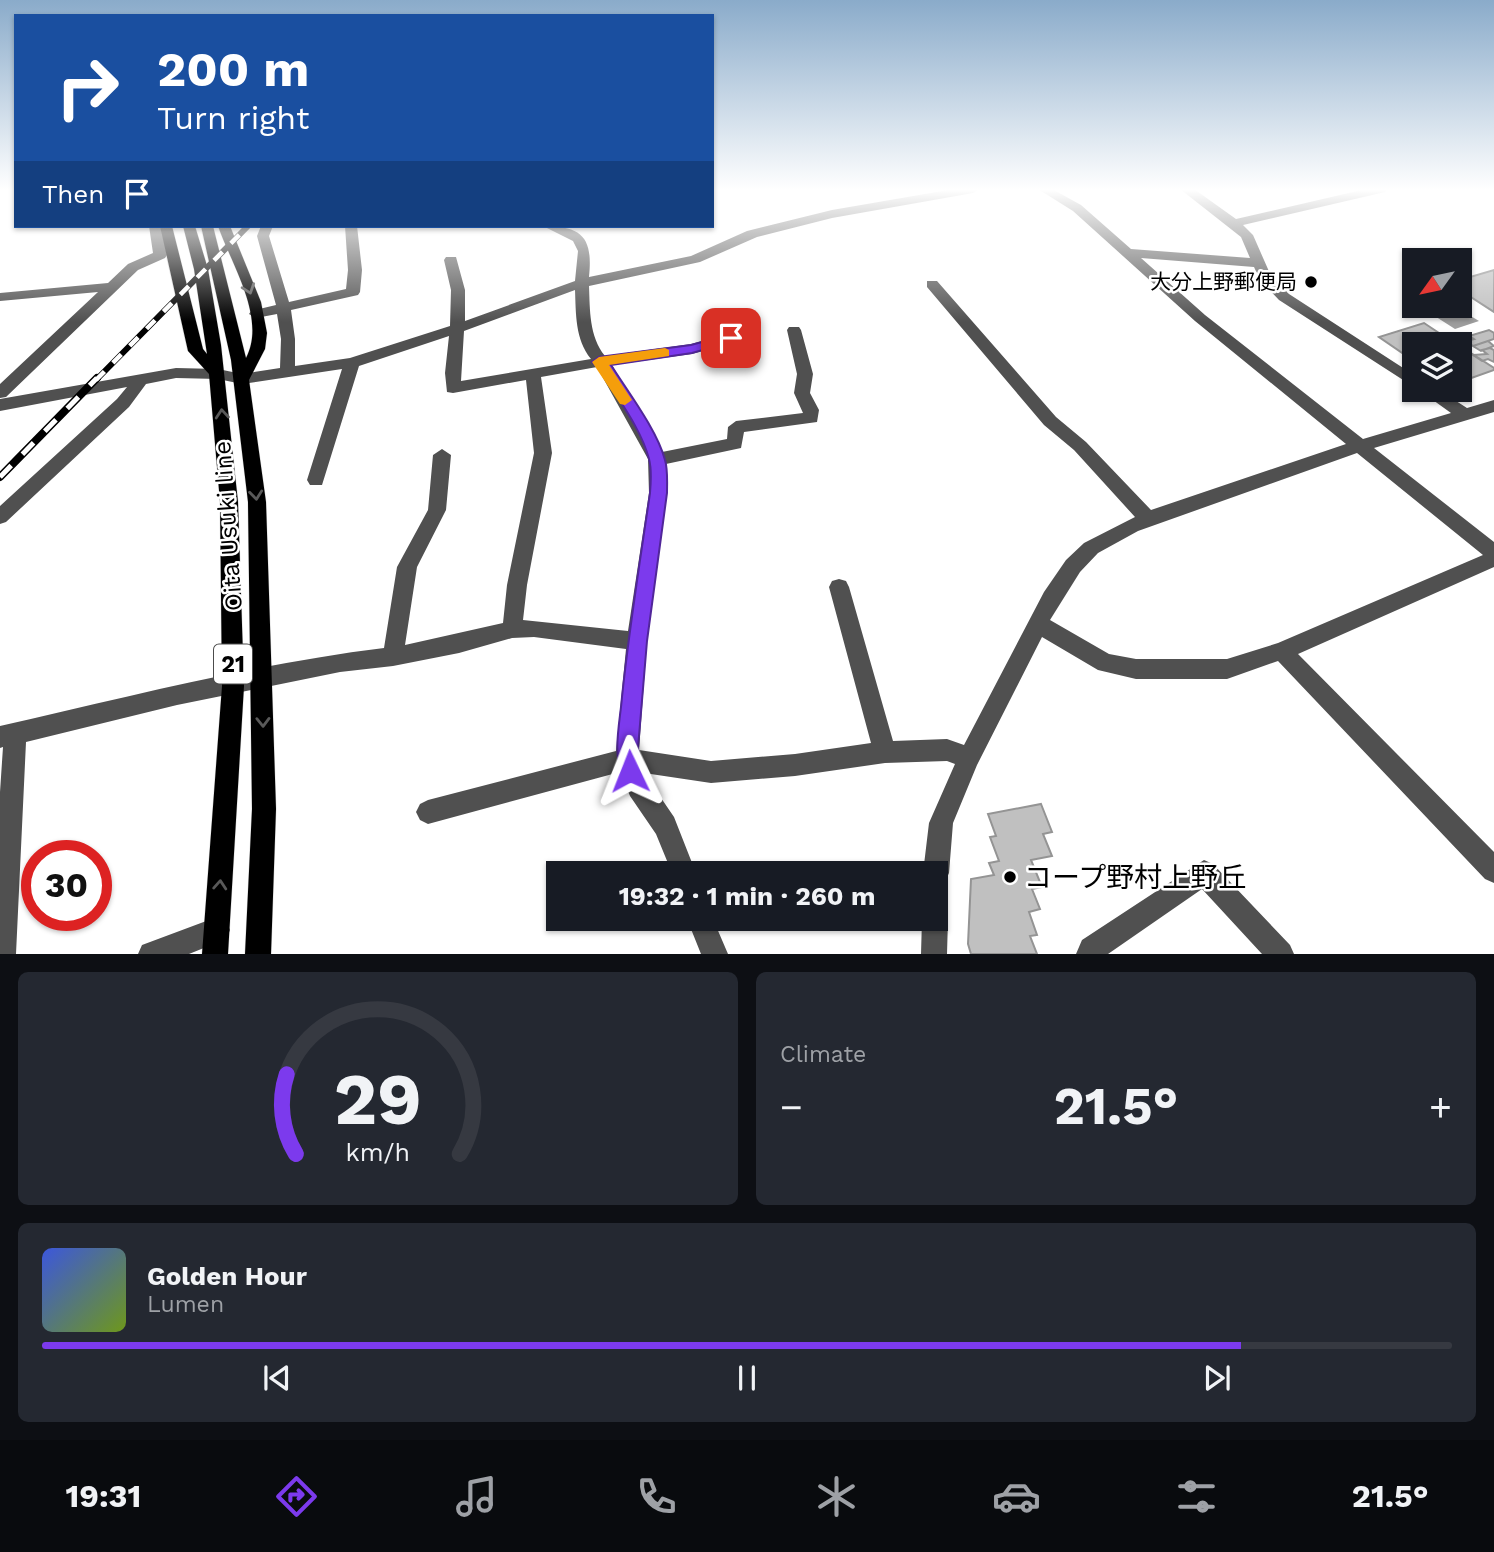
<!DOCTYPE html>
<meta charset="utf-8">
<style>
:root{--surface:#171b24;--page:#242831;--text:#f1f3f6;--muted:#9ea1a6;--line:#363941;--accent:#7c3aed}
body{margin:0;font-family:"Work Sans","Noto Sans JP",sans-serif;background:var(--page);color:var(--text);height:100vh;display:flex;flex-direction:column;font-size:26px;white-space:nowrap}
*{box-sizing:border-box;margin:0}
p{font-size:23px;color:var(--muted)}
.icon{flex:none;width:38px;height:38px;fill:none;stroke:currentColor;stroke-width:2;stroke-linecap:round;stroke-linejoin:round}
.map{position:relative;height:954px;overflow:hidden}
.details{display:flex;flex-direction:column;gap:18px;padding:18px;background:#0d0f14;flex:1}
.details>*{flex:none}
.top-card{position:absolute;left:14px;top:14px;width:700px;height:214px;border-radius:0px;box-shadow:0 2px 5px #0004;background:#1a4fa0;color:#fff;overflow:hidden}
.needle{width:46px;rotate:237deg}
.tools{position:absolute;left:1402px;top:248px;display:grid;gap:14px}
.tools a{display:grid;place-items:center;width:70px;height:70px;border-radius:0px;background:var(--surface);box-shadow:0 2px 5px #0004;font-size:35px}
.speed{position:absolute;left:21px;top:840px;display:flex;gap:14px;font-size:35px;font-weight:700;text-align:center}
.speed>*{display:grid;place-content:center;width:91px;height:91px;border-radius:50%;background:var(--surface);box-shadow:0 2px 5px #0004;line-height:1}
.speed .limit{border:10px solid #d22;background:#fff;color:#111}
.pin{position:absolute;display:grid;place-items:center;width:60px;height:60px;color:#fff;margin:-30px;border-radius:14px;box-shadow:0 4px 10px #0006}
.me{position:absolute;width:77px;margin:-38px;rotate:358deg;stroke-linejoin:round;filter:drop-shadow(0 0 5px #0008)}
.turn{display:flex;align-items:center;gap:24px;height:147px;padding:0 28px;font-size:32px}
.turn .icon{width:91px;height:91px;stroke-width:2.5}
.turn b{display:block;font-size:49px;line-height:60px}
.then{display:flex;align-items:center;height:66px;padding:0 28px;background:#0003;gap:14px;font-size:26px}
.big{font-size:52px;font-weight:700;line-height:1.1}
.details .widget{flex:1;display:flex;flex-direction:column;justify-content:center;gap:10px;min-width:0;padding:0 24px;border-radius:10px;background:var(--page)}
.details .dial{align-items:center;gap:0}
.dial svg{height:182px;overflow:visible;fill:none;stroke:var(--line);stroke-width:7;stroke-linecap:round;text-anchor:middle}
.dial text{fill:var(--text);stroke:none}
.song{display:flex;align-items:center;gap:21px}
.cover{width:84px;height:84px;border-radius:10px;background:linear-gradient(135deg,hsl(230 70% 55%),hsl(80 70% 35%))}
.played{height:7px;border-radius:4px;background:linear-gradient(90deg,var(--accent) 85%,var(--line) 85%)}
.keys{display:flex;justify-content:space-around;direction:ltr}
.heat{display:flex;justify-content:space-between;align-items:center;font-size:38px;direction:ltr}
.details .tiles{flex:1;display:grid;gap:18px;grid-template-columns:1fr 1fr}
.widget:last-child{grid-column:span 2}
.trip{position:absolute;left:546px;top:861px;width:402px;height:70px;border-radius:0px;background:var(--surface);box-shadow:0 2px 5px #0004;font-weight:700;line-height:70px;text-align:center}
.dock{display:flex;height:112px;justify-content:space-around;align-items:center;background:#090b0e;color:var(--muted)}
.dock .icon{width:49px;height:49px}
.dock .current{color:var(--accent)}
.dock b{font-size:32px;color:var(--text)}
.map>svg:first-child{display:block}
.water{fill:#9e9e9e}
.building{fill:#c0c0c0;stroke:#949494;stroke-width:2}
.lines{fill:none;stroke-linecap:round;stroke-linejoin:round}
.major-casing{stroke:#dbdbdb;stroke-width:1}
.minor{fill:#505050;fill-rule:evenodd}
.major{fill:#000;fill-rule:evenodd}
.rail-far1-casing{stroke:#000;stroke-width:6}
.rail-casing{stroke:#000;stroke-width:8}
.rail-far1{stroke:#fff;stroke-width:4.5;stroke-dasharray:12;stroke-linecap:butt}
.rail{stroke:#fff;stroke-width:5;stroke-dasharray:16;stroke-linecap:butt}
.oneway{stroke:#595959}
.route{fill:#7c3aed;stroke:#51269a;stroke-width:2}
.slow{fill:#f59e0b}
.poi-dot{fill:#000;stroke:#fff;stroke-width:2.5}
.labels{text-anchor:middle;stroke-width:5;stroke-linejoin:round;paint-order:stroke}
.far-poi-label{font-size:21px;fill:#000;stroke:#fff;text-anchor:end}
.shield{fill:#fff;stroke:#4c4c4c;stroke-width:2}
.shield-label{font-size:23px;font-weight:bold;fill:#000}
.street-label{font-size:24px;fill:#000;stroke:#fff}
.near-poi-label{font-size:28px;fill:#000;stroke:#fff;text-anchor:start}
</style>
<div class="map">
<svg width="1494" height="954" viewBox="0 0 1494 954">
<rect width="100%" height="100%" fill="#fff"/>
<path class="water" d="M1419,306H1454L1479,321L1455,329Z"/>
<path class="building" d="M1494,270V312L1460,290V280Z
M1424,323L1457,345H1414V361L1379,337Z
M1489,330L1494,333V339L1473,346L1466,341L1474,339L1469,336Z
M1488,341L1494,346L1481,351L1473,346Z
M1460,346L1494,368V370L1460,382Z
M1490,348L1494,350V362L1488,359L1482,361L1473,355L1487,354L1482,350Z
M1041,804L1052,832L1043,834L1052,856L1031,860L1042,887L1032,889L1040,909L1029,912L1037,935L1030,936L1037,954H971L968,944L971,879L994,875L989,863L999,861L990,837L996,836L988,814Z"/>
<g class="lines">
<g class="major-casing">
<path id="major" d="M160,226H172L203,349L207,354L194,269L183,226H195L208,269L221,345L238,502L244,686L228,954H202L222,686L220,502L209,374L188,351Z
M201,226H213L246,358C267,318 231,264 218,226H230L261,302L267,333L265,349L249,380L266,502L276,809L271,954H245L252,809L248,502L231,360Z"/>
</g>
<path class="minor" d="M954,189H979L973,193L832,218L757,237L700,262L589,286C590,310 589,336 605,356L691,344L731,333L738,338L736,341L692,354L612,365L662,452L727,439L728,427L736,421L803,413L794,393L797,374L787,330L789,327H799L801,330L813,374L810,393L819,410L817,422L744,432L741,448L666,464L667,493L647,641L639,750L711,761L795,754L871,743L829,587L832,581L839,579L846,581L849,587L893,741L947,739L964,745L1044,592L1066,560L1084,543L1135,517L1074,450L1044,425L927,287V281H937L1056,417L1086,442L1151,510L1346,444L1195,321L1073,211L1038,189H1052L1081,205L1131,249L1250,258L1241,237L1180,189H1194L1236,219L1366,189H1387L1385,192L1243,225L1253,235L1271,276L1289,294L1414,375V387L1279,300L1260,280L1254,267L1141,258L1205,315L1363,439L1451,413L1419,390H1439L1467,408L1494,400V412L1374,448L1494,542V567L1298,654L1494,852V883L1485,879L1278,661L1227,679H1136L1098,670L1042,637L977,765L953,823L949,873L945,882L936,885V873H923L929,823L955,764L947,761L885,763L795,776L711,783L644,773L674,817L696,873H672L656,834L630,796L620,772L428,824L420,820L416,812L420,804L428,800L616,751L626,649L534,637L512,638L459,653L393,666L340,672L177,705L26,742L16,954H0V792L3,747L0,748V726C127,697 254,664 384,648L397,567L428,510L433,455L442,449L451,455L446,510L417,567L405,645L503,623L507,585L534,453L526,380L453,393L447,392L445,373L449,336L359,366L322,485H310L307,480L342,369L242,384L218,379L176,378L146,384L129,407L6,522L0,524V506L117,399L127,387L0,411V399L176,368L218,369L242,374L280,368L281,339L277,314L256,318L249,314L251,311L276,305L257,236L261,226H273L269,236L289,302L346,289L348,270L345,226H357L362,270L360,292L358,295L291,310L295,339V366L350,358L450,326L451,290L444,260L446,257H456L465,290V321L575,281L578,251L573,241L543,226C583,226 593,238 589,277L691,256L747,231L832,210ZM575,290C576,314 575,339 591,359L461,381L464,331ZM597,367L648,459L649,493L628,631L523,620L527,585L552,453L541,377ZM1357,453L1483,555L1278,643L1227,659H1136L1109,654L1050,620L1080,572L1098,553L1138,531Z
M149,226H161L167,255L165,258L138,270L6,397L0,398V384L98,292L0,301V293L108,283L128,264L153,253Z
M1204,860L1213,864L1290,945L1294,954H1262L1202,889L1108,954H1076L1082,940Z
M936,907L944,910L948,919L947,954H921L922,919H936Z
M217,917L226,921L230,930L226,939L189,954H138L142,945Z
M687,919H713L728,954H701Z"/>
<use href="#major" class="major"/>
<g class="rail-far1-casing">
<path id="rail-far1" d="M96,380L248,226"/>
</g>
<g class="rail-casing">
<path id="rail" d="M0,477L97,378"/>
</g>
<use href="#rail-far1" class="rail-far1"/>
<use href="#rail" class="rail"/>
</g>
<defs><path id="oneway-chevron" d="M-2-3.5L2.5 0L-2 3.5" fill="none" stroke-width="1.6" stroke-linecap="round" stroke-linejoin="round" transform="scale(1.75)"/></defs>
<g class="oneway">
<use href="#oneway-chevron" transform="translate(249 289) rotate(71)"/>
<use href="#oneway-chevron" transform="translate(222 414) rotate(-95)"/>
<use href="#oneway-chevron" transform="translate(256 495) rotate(84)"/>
<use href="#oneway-chevron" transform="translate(263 722) rotate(89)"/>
<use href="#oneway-chevron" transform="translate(220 885) rotate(-86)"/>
</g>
<linearGradient id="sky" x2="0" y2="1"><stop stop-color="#8aabca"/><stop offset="0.59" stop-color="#fff"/><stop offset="1" stop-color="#fff" stop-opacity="0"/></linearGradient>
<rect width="1494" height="322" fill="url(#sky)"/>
<path class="route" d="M731,334L738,338L736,341L692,353L611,365C628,392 657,430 665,460C668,470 667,482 667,493L647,641L638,748L641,771L637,778L630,781L623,778C612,753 620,723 622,697C629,629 640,561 650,493C651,482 652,470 649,459C641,428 617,398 601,371L592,362L599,357L691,345Z"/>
<path class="slow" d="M665,348L669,350V356L609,365L632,400L625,405L620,404L592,362L599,357Z"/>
<g class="poi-dot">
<circle cx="1311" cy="282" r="7"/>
<circle cx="1010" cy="877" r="7"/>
</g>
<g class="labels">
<g class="far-poi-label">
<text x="1297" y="289">大分上野郵便局</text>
</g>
<rect class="shield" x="214" y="644.5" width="38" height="39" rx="5"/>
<g class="shield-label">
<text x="233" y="672">21</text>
</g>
<g class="street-label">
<text transform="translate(228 526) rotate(-94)" y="8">Oita Usuki line</text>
</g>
<g class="near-poi-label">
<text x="1024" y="887">コープ野村上野丘</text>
</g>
</g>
</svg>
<div class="tools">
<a><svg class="needle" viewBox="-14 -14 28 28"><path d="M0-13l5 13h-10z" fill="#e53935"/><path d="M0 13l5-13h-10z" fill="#9ea1a6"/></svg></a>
<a><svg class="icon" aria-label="layers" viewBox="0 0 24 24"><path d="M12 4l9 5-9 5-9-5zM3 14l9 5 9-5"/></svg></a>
</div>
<div class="speed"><div class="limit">30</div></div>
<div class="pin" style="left:731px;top:338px;background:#d93025"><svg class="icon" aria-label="arrive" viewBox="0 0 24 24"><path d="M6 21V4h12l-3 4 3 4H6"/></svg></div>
<svg class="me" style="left:630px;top:771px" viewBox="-20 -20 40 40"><path d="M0-17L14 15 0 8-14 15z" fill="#7c3aed" stroke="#fff" stroke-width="4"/></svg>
<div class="trip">19:32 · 1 min · 260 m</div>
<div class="top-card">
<div class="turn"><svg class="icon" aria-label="right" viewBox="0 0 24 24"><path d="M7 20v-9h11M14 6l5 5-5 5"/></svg><div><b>200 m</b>Turn right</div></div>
<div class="then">Then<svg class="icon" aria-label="arrive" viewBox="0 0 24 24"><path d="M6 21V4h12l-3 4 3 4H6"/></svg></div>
</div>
</div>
<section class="details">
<div class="tiles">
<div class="widget dial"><svg viewBox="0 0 100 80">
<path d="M14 69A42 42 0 1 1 86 69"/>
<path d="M14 69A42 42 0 0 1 10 34" stroke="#7c3aed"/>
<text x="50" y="56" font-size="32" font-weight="700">29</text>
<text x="50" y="72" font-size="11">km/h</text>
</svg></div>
<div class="widget"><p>Climate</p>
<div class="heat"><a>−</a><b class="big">21.5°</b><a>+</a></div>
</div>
<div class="widget">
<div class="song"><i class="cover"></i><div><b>Golden Hour</b><p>Lumen</p></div></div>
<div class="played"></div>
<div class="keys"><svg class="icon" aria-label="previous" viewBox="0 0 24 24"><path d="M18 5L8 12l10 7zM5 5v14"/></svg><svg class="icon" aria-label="pause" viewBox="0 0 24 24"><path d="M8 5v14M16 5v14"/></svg><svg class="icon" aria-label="next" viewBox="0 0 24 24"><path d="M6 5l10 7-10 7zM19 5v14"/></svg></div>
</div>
</div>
</section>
<nav class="dock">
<b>19:31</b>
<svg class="icon current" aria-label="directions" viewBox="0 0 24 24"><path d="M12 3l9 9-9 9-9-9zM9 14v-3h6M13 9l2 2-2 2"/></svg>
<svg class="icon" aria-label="music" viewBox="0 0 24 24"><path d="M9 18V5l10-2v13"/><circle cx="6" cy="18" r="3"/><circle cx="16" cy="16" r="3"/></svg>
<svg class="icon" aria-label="phone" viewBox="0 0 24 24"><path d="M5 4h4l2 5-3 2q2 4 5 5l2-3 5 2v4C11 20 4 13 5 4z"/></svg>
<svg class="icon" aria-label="climate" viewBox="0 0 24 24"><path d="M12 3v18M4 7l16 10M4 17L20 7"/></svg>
<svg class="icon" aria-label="car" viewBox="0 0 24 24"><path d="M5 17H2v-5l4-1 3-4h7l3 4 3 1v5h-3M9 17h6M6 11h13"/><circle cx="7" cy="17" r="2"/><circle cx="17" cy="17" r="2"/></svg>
<svg class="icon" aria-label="filters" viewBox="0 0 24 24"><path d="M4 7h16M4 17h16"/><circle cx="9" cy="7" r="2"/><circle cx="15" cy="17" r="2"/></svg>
<b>21.5°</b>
</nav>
